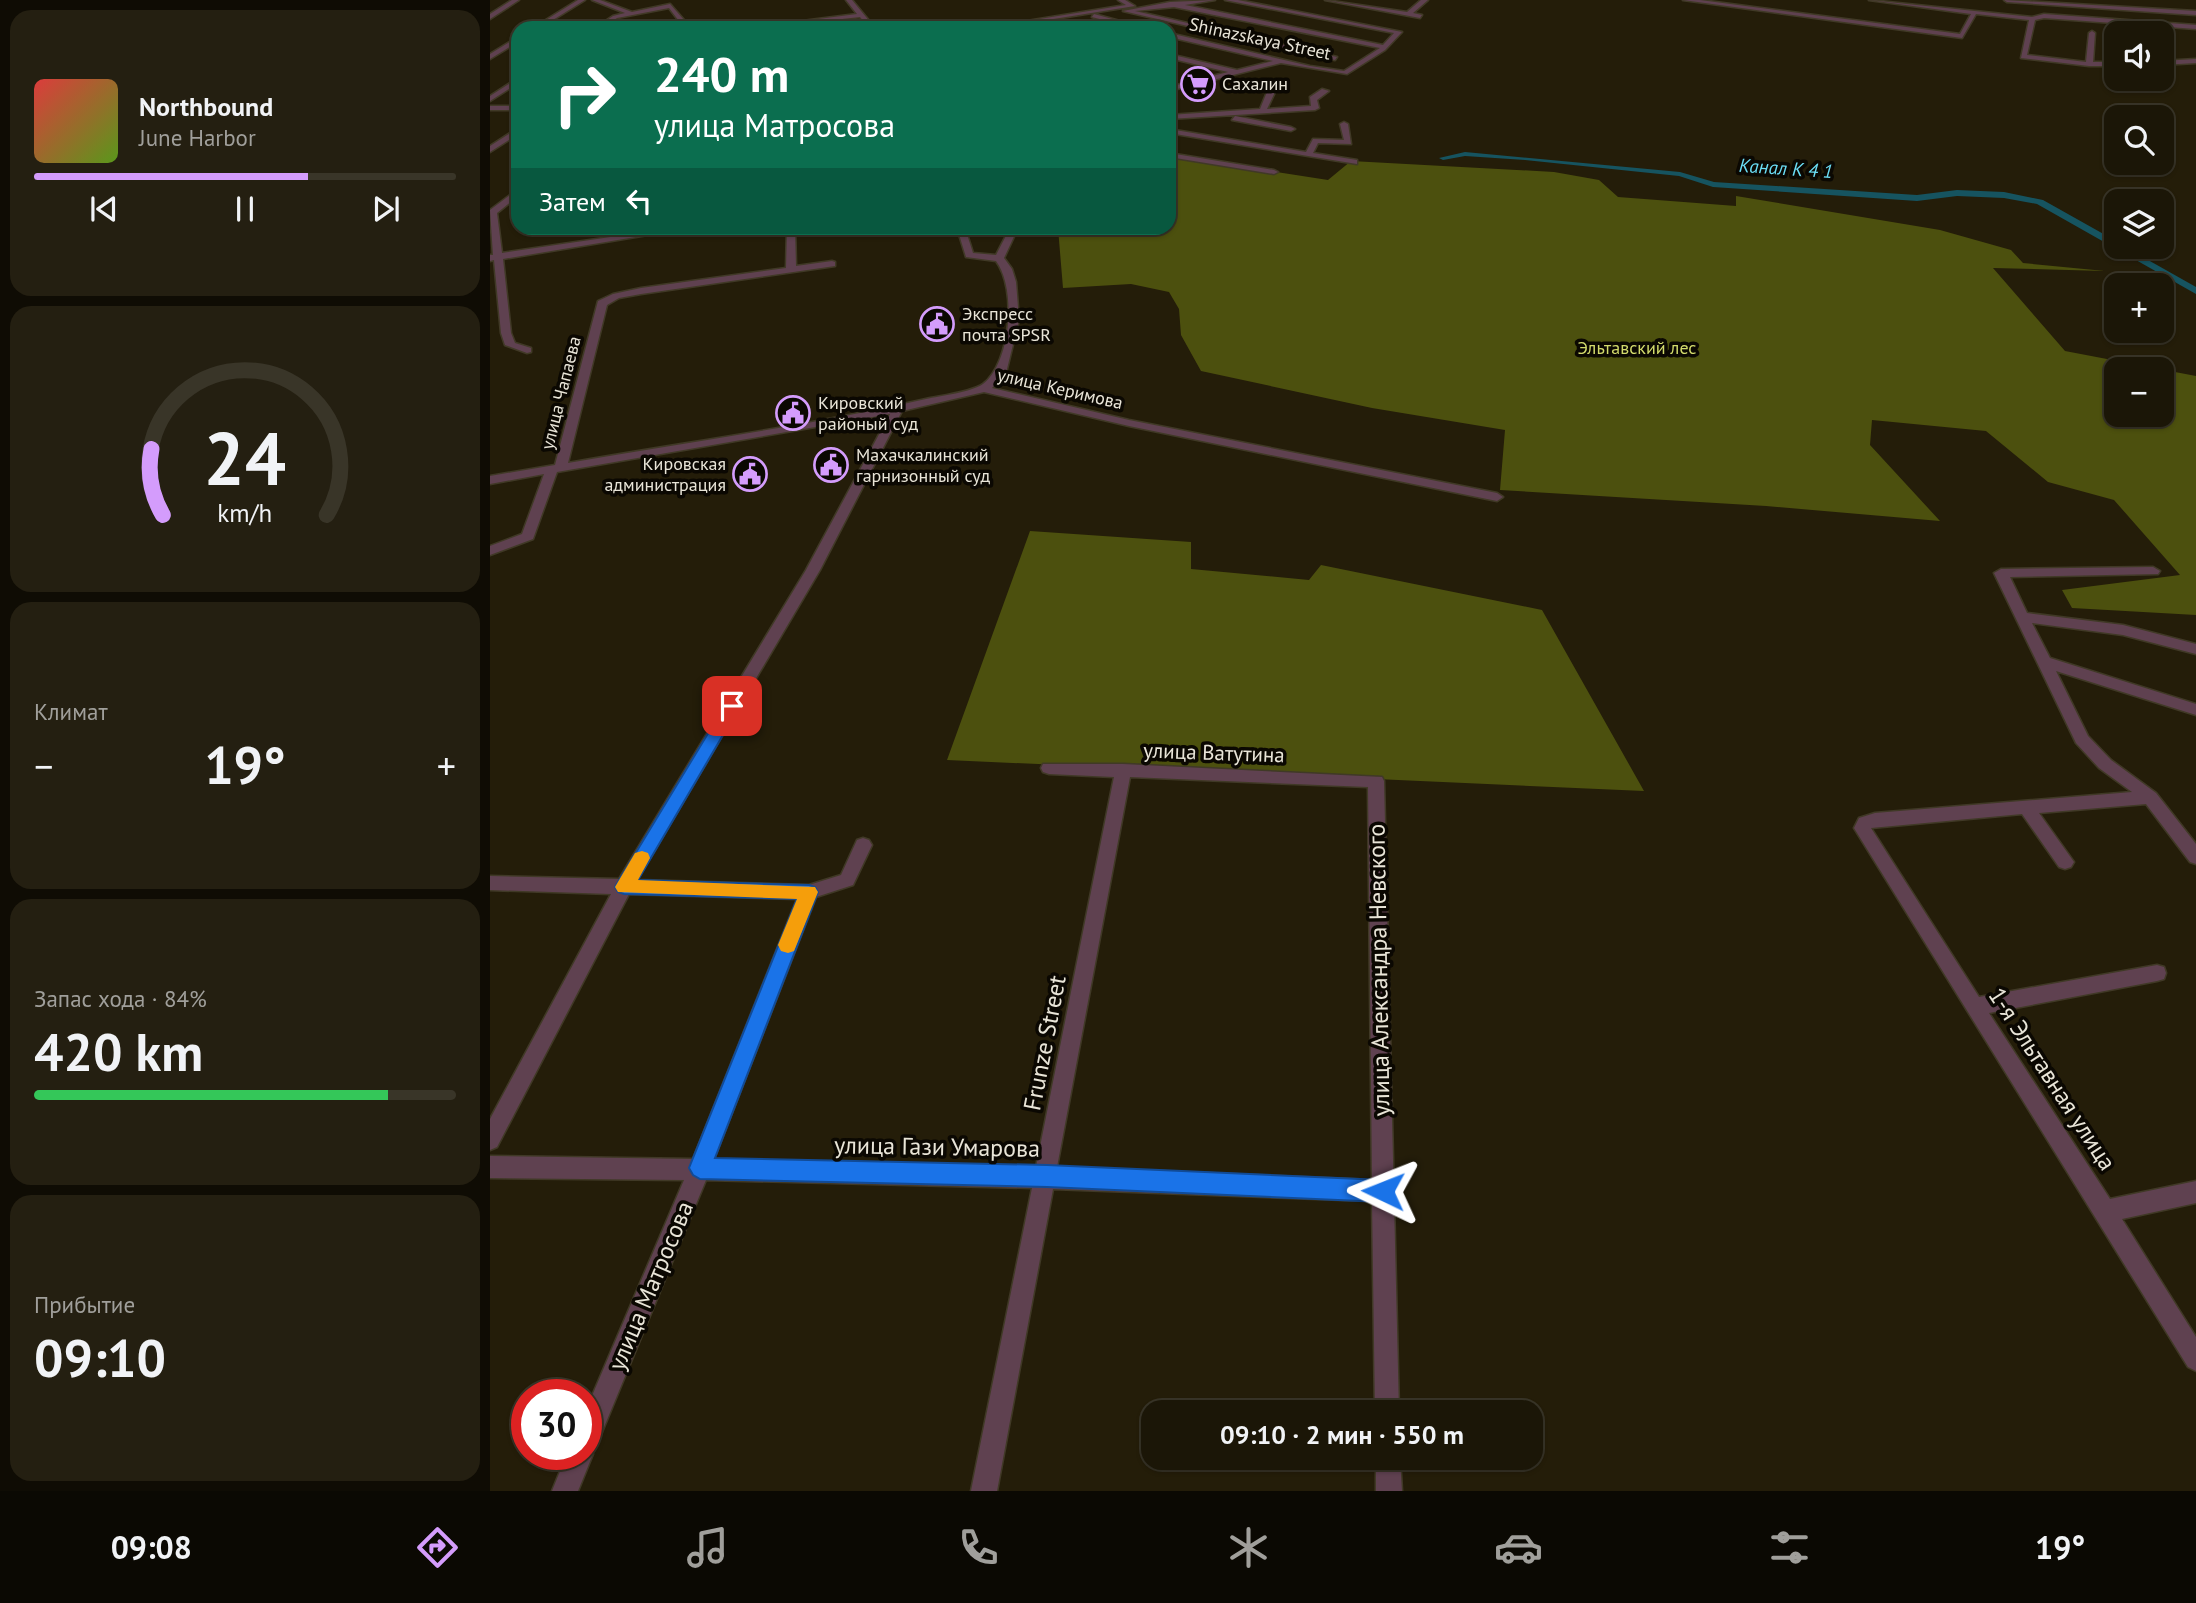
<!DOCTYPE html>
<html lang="ru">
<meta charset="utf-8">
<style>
:root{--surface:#1b1607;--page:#241f11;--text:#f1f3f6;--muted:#a09f9b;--line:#393528;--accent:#d49cfc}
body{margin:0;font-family:"PT Sans",sans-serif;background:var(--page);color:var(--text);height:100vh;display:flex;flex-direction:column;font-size:26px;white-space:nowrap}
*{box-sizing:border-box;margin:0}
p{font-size:23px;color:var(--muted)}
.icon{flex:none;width:38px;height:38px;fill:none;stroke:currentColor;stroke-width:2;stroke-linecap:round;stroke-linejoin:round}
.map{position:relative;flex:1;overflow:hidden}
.details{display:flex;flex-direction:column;gap:10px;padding:10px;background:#0f0c04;width:490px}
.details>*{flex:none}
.banner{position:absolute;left:21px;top:21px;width:665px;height:214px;border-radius:21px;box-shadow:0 2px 5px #0004,0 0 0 2px var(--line);background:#0b6e4f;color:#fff;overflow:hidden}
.controls{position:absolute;left:1614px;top:21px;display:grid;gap:14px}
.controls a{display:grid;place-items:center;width:70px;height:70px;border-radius:14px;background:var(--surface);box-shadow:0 2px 5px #0004,0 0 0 2px var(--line);font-size:35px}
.speed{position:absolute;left:21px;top:1379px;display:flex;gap:14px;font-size:35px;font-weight:700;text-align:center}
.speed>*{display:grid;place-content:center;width:91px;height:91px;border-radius:50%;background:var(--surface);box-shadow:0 2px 5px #0004,0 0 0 2px var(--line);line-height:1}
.speed .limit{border:10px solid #d22;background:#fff;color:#111}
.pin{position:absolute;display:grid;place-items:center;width:60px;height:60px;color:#fff;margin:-30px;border-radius:14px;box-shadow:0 4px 10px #0006}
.me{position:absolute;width:77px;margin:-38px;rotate:272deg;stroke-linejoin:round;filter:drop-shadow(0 0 5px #0008)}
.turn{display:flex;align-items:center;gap:24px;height:147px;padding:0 28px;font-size:32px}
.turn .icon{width:91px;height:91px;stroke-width:2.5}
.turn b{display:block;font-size:49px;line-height:60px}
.then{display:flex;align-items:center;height:66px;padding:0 28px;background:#0003;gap:14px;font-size:26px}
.big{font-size:52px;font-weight:700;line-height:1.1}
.details .tile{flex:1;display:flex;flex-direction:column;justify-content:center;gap:10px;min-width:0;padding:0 24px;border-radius:21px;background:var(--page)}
.details .dial{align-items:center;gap:0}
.dial svg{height:182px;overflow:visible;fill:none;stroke:var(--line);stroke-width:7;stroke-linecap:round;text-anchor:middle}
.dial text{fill:var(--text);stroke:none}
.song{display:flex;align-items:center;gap:21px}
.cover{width:84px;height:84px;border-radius:10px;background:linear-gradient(135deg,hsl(0 70% 55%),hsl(90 70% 35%))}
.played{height:7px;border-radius:4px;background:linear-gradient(90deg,var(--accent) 65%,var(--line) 65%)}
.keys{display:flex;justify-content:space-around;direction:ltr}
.heat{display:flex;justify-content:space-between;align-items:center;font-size:38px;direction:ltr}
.charge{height:10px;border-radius:5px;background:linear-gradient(90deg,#34c759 84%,var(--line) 0)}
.trip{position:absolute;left:651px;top:1400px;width:402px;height:70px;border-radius:21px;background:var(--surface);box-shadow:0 2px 5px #0004,0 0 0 2px var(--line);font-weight:700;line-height:70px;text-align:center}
.tab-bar{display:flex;height:112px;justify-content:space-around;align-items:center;background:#0b0903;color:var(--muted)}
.tab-bar .icon{width:49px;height:49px}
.tab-bar .selected{color:var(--accent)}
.tab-bar b{font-size:32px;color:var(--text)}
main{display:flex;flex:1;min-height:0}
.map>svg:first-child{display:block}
.forest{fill:#4c500e;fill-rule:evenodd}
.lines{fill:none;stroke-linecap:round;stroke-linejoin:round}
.canal{fill:#165460;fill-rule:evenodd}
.minor-casing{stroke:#403926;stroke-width:3}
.minor{fill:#5f4150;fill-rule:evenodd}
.route{fill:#1a73e8;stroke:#114b97;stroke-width:2}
.slow{fill:#f59e0b}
.labels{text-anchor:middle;stroke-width:7;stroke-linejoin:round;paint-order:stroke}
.far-street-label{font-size:18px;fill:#e9e5d8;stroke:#0b0802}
.far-poi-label{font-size:18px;fill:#e9e5d8;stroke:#0b0802;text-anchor:start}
.far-park-label{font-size:18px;fill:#d3db6c;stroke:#0b0802}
.far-water-label{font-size:19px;font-style:italic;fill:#6bdef6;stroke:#0b0802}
.street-label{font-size:21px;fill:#e9e5d8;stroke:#0b0802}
.near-street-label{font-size:24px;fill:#e9e5d8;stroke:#0b0802}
</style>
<main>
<section class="details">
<div class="tile">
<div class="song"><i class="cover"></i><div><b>Northbound</b><p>June Harbor</p></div></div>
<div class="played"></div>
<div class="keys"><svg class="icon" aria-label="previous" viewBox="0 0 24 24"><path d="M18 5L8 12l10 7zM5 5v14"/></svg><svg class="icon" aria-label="pause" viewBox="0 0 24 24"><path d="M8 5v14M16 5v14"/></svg><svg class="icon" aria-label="next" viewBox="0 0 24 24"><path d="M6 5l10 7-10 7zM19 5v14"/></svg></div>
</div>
<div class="tile dial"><svg viewBox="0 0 100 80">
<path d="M14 69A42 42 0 1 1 86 69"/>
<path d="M14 69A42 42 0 0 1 9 40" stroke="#d49cfc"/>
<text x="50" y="56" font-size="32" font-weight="700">24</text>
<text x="50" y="72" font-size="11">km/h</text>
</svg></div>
<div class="tile"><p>Климат</p>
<div class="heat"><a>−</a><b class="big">19°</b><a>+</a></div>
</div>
<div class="tile"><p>Запас хода · 84%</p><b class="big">420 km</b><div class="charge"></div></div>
<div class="tile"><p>Прибытие</p><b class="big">09:10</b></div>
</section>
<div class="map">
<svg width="1706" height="1491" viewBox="0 0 1706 1491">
<rect width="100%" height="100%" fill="#241d09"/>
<path class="forest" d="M679,155L838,180L861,161L1064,172L1109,180L1128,197L1246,206V196L1450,230L1521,250L1533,263L1615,271L1503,268L1575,351L1706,376V615L1582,608L1572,590L1690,575L1624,500L1558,482L1496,431L1382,420L1380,445L1450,521L1276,506L1010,490L1015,430L882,408L711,371L691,335L689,309L679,292L641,284L573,288L568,228H679ZM1626,369H1671V415H1626Z
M540,531L701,542V569L819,580L831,565L1052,610L1154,791L457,760Z"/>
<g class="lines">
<path class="canal" d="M975,152L1190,172L1224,182L1427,195L1467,190L1514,192L1553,200L1626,241V247H1635L1706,287V294L1547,204L1514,198L1467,196L1427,201L1223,187L1189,176L1035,160L975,156L953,160L949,158Z"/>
<g class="minor-casing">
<path id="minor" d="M22,0H29L0,19V14Z
M88,0H95L50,28H43Z
M102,0H110L142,12L180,4L194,20L189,21L179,8L127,18L112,28H105L123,16L135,13Z
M356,0H362L385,28H379L370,17C323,22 284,28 246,28L286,21L289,24L367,14Z
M628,0H635L645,6L508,28H493L636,5Z
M725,0L695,5L893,45L904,33L735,0H748L912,32L895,50L857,74L791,63L679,91V87L738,72L679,58V54L747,70L783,61L679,37V33L820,66L854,71L890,48L684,7L645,11L847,57L845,60L633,11L680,2Z
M835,0L917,12L931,0H938L923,13L932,15L930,18Z
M1193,0H1210L1470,34L1481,14L1379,0L1542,17L1554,14L1706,25V29L1554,18L1545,20L1537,55L1596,62L1599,33L1602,31L1605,33L1603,62H1626V66H1599L1531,58L1539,20L1486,14L1472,38Z
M1514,0L1706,11V15L1517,2Z
M604,14L652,27L653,28H643L602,17Z
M169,25L171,28H165Z
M28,37V42L0,59V54Z
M1706,59V63L1671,65V61Z
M28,78V83L0,101V96Z
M832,89L839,91L827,100L829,108L825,110L679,119V115L770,109L777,92L781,90L785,92L777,109L821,106L820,97Z
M0,106H28V110H0Z
M745,116L801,127L805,129L801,131L742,120Z
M854,122L858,124L861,144L828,143L823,153L867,160V164L679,133V129L816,152L823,139L854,140L850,124Z
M28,128V134L0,152V146Z
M679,153L784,170L788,172L784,174L679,157Z
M28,189V196L7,213L12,253L182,228H200L13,259L21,333L25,343L41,348V352L37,353L15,345L11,333L4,260L0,261V255H3L0,210Z
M297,228H305L306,266L342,261L345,262V266L151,294L129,298L117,305L78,463C197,442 318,426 436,399C450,396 482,392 493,384C521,362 527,289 506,261L476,257L467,228H475L483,253L506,255L520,228H528L514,258L522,269L526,282L529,320L516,373L502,388L639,420L1007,493L1013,497L1007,501L639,426L494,392L412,411L330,570L147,880L319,885L351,875L367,840L373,838L379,840L382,845L363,885L326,897L224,1159L546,1167L624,777L559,774L553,772L551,768L553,764H633L892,777L894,781L909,1412H885L882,1201L563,1189L507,1491H481L542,1188L216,1180L105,1449L101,1450L103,1454L88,1491H62L77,1454H96V1410L194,1180L0,1178V1156L203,1159L307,899L139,894L7,1147L0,1150V1119L121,894L0,890V876L129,879L316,570L400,414L67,472L43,539L0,555V546L32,534L54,474L0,484V476L65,465L108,301L123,294L151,288L296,268ZM640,777L878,787L882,1180L567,1167Z
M1663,567L1670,571L1668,574L1520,577L1537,613L1633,625L1706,644V654L1633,635L1542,623L1560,658L1706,704V715L1566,671L1598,736L1621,760L1666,793L1706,844V864L1700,862L1656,804L1549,813L1584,862L1581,867L1575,869L1569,867L1532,814L1381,828L1489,997L1667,965L1674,967L1676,973L1674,979L1667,981L1499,1013L1620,1199L1706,1181V1203L1632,1219L1706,1337V1371L1698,1367L1364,828L1369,818L1385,813L1642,792L1609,768L1586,743L1504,573L1511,569Z
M886,1458H910L912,1491H886Z"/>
</g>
<use href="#minor" class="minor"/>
</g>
<path class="route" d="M242,701L250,706L148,880L319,885L325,887L328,892L225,1158L557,1165L893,1180L900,1183L904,1191L900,1198L893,1202L557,1187L210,1179L203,1175L199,1168L307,899L134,894L128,892L125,887L237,702Z"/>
<path class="slow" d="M152,851L158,853L160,858L148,880L325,887L328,892L304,951L298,953L291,951L288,945L307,899L128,892L125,887L145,853Z"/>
<defs>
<g id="supermarket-ring" transform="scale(1.75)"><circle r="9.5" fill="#0b0802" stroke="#d49cfc" stroke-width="1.5"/><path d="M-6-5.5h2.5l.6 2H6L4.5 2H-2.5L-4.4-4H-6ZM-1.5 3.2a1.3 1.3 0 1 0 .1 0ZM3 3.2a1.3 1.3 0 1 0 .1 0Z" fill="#d49cfc"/></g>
<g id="civic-ring" transform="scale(1.75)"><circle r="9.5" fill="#0b0802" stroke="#d49cfc" stroke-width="1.5"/><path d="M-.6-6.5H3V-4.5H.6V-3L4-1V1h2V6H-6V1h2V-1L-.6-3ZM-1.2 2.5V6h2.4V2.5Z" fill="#d49cfc"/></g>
</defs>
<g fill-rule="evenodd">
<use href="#supermarket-ring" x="708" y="84"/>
<use href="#civic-ring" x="447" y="324"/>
<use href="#civic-ring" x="303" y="413"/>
<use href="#civic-ring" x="341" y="465"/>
<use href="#civic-ring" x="260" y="474"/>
</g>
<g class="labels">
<g class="far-street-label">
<text transform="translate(770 39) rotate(12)" y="6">Shinazskaya Street</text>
<text transform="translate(570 389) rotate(13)" y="6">улица Керимова</text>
<text transform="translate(71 393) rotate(-76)" y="6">улица Чапаева</text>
</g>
<g class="far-poi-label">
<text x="732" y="90">Сахалин</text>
<text x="472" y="320">Экспресс<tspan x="472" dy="21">почта SPSR</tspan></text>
<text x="328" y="409">Кировский<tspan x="328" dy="21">районый суд</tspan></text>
<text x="366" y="461">Махачкалинский<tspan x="366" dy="21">гарнизонный суд</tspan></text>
<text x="236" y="470" text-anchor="end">Кировская<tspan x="236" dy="21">администрация</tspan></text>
</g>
<g class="far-park-label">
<text x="1147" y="354">Эльтавский лес</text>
</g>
<g class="far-water-label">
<text transform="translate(1296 168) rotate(4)" y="7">Канал К 4 1</text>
</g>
<g class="street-label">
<text transform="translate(724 753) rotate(2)" y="7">улица Ватутина</text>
</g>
<g class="near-street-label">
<text transform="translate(889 970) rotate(-91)" y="8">улица Александра Невского</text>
<text transform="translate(555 1043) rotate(-79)" y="8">Frunze Street</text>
<text transform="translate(1562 1079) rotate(57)" y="8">1-я Эльтавная улица</text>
<text transform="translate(447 1147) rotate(1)" y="8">улица Гази Умарова</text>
<text transform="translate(161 1286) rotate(-67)" y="8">улица Матросова</text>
</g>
</g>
</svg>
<div class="controls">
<a><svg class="icon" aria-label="sound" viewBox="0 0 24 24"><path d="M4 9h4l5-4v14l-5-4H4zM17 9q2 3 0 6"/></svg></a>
<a><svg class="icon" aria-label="search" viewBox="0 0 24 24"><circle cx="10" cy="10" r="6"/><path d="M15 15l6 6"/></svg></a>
<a><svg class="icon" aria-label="layers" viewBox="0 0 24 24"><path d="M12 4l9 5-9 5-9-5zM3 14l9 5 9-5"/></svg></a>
<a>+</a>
<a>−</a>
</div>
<div class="speed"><div class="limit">30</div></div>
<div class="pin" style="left:242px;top:706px;background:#d93025"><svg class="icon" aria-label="arrive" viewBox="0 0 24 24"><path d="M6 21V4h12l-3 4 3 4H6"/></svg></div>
<svg class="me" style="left:893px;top:1191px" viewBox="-20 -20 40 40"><path d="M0-17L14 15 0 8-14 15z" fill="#1a73e8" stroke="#fff" stroke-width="4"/></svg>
<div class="trip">09:10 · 2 мин · 550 m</div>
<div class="banner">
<div class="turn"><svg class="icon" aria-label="right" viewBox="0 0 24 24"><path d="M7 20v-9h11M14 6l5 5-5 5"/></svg><div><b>240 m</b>улица Матросова</div></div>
<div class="then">Затем<svg class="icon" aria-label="left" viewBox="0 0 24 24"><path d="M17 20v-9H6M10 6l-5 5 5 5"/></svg></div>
</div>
</div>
</main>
<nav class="tab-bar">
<b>09:08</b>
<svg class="icon selected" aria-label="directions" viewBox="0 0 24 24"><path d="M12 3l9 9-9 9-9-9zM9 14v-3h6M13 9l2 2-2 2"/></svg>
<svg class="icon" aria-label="music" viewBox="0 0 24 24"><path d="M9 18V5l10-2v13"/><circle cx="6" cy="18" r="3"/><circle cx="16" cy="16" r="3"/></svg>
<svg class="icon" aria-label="phone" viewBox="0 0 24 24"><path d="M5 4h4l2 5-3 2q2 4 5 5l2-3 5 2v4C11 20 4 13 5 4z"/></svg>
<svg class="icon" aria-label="climate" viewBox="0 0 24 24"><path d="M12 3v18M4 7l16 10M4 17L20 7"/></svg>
<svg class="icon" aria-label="car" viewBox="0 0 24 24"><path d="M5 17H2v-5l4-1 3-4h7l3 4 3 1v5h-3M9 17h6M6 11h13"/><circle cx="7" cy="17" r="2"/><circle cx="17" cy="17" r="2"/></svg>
<svg class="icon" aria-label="filters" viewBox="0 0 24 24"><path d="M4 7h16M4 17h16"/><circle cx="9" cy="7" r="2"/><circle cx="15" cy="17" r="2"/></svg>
<b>19°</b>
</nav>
